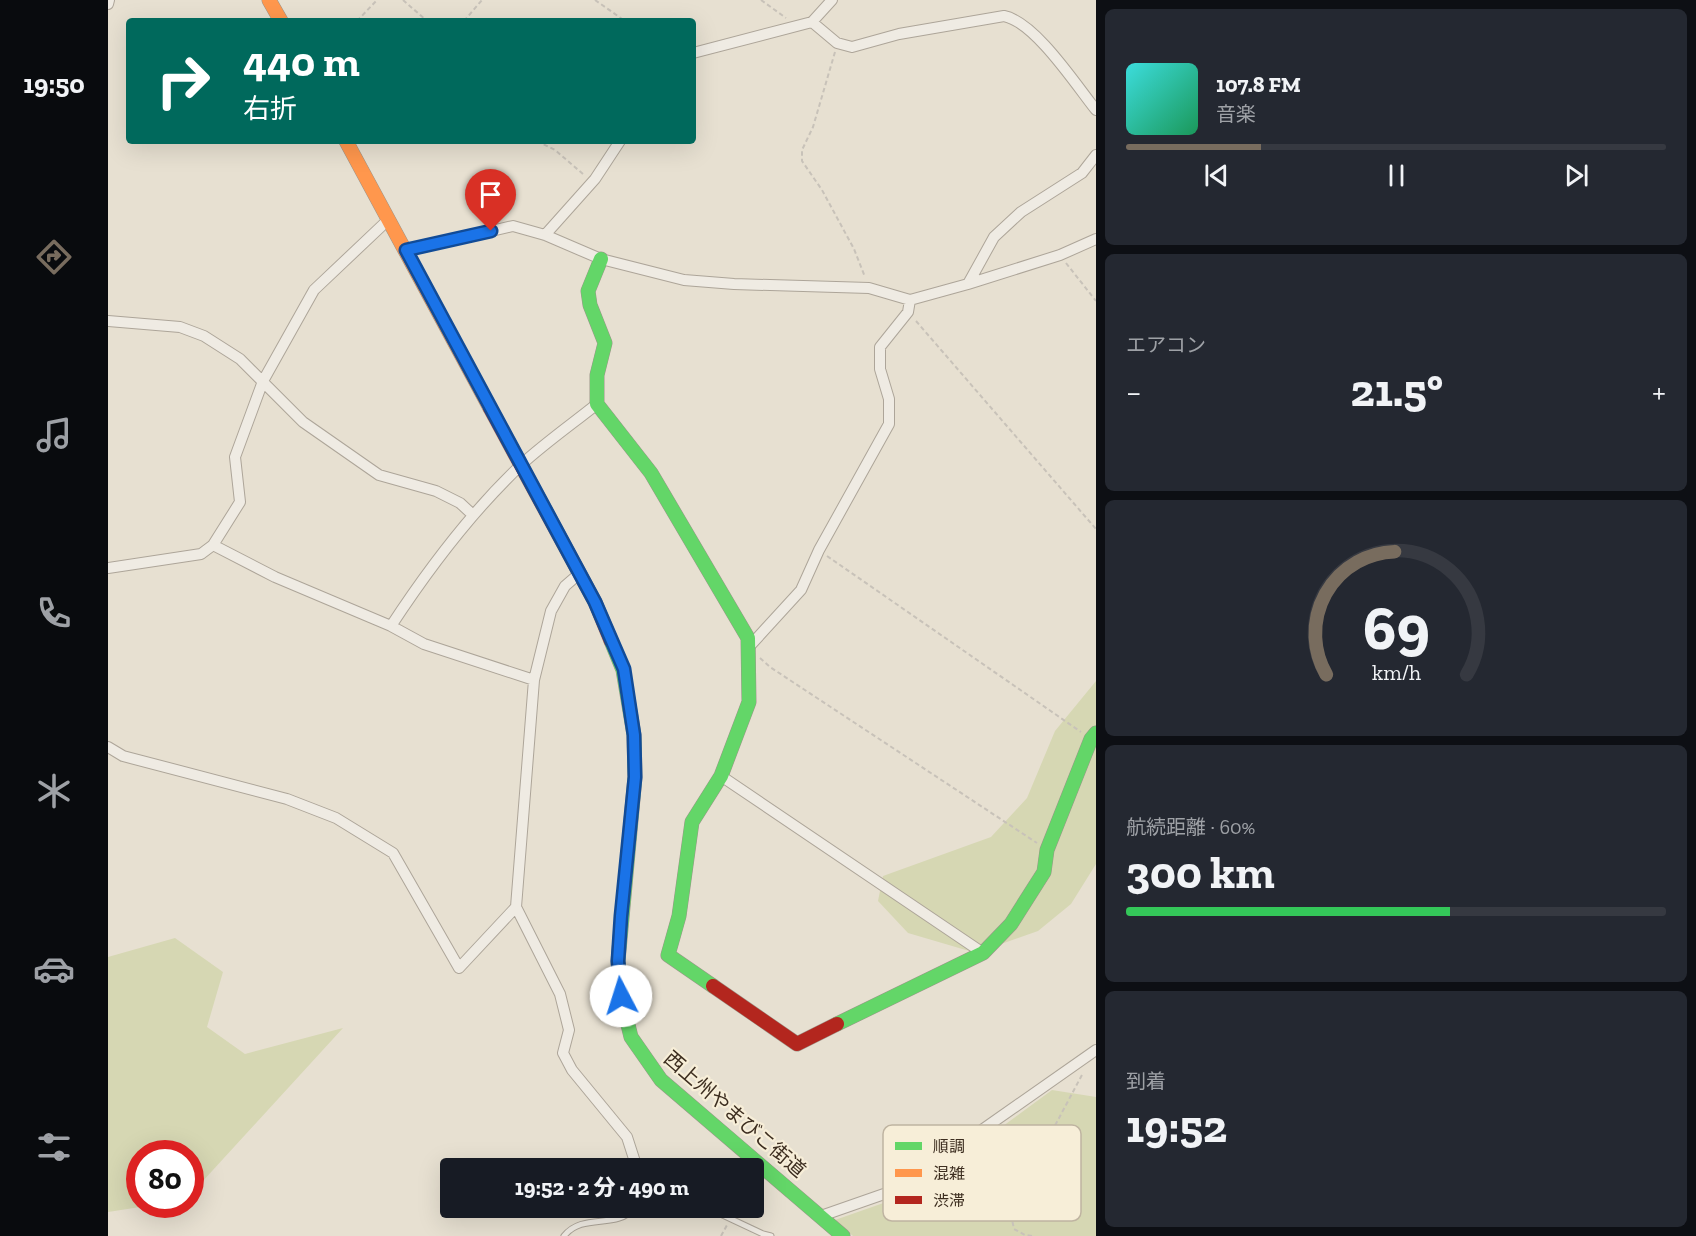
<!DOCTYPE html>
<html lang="ja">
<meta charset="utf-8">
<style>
:root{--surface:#171b24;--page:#242831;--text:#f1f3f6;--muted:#9ea1a6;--line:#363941;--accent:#786c5e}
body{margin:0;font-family:"Zilla Slab","Noto Sans JP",serif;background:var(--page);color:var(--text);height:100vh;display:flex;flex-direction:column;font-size:22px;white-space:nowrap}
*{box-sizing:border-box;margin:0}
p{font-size:20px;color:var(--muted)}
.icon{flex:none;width:33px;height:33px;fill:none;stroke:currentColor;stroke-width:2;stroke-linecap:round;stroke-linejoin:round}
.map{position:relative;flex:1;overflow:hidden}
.details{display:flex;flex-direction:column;gap:9px;padding:9px;background:#0d0f14;width:600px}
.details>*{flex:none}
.guide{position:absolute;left:18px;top:18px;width:570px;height:126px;border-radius:6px;box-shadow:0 6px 24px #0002;background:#00695c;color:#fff;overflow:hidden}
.speed{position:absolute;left:18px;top:1140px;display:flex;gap:12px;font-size:30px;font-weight:700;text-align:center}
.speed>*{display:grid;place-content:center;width:78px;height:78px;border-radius:50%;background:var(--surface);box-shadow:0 6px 24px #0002;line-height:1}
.speed .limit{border:9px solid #d22;background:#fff;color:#111}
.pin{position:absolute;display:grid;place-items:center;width:51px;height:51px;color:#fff;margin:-62px -26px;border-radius:50% 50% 50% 0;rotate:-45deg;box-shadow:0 0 6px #0007}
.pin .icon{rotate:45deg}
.me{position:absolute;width:66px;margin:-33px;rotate:355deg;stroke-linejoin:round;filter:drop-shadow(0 0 4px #0008)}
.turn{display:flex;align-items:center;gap:21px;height:126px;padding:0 18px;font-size:27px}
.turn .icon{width:78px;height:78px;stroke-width:2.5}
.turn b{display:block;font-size:42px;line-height:51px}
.big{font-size:45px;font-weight:800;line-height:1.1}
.details .widget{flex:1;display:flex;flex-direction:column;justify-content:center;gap:9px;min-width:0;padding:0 21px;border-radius:9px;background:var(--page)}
.details .dial{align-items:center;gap:0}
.dial svg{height:156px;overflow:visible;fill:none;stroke:var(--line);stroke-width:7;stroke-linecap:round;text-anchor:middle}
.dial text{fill:var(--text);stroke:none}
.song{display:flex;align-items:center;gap:18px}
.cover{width:72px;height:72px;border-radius:9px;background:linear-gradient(135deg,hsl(180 70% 55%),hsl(150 70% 35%))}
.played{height:6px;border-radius:3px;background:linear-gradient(90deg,var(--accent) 25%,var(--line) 25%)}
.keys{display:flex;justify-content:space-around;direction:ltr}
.heat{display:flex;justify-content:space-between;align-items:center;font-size:33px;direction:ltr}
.charge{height:9px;border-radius:4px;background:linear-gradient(90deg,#34c759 60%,var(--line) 0)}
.trip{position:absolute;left:332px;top:1158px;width:324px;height:60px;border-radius:6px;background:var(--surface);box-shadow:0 6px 24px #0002;font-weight:800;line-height:60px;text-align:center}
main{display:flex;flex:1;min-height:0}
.menu{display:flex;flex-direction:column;width:108px;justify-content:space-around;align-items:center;background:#090b0e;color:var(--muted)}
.menu .icon{width:42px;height:42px}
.menu .on{color:var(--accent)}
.menu b{font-size:27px;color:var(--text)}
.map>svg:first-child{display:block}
.green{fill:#d6d7b3}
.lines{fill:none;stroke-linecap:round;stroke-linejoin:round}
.lane-casing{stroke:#ada599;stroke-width:7}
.street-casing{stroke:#ada599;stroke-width:12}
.fast-casing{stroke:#9c958a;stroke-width:15}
.slow-casing{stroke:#9c958a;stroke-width:15}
.jam-casing{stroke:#9c958a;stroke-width:15}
.path{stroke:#c8c2b9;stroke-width:2;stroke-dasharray:4.5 3;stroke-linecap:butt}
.lane{stroke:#efebe3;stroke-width:5}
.street{stroke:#efebe3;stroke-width:10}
.fast{stroke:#63d668;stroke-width:14}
.slow{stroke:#ff974d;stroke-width:14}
.jam{stroke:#b3261e;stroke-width:14}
.route-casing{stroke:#114b97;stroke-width:15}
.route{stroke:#1a73e8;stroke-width:10}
.labels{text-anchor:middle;stroke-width:4.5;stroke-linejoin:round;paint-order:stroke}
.street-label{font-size:20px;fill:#3d2e20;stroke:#f7eed8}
.key{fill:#f7eed8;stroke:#bfb4a1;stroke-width:1.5}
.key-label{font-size:16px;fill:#3d2e20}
</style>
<main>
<nav class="menu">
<b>19:50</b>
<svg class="icon on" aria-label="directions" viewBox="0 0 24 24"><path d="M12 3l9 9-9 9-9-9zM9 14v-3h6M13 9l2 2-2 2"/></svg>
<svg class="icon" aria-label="music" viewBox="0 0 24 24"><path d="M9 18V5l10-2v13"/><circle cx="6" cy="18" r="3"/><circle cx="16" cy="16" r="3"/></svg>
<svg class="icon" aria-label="phone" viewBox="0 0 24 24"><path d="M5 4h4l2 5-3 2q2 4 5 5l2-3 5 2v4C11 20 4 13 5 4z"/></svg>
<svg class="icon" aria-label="climate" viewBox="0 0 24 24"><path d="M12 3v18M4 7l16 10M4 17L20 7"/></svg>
<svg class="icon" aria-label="car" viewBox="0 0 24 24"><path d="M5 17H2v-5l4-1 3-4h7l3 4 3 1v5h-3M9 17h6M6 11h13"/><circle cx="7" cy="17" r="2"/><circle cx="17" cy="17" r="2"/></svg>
<svg class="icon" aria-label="filters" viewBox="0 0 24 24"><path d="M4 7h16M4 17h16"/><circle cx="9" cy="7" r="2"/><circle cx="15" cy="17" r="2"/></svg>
</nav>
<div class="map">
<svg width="988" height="1236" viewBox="0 0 988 1236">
<rect width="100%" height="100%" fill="#e7e0d1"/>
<path class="green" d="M988,681V864L963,904L930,931L868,953L800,933L770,901L775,876L883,837L919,798L947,731Z
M67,938L115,972L99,1027L137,1054L235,1028L83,1194L82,1154H32V1204L45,1205L0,1212V957Z
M944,1090L988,1097V1236H745L727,1220L804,1193Z"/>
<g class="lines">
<g class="lane-casing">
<path id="lane" d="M590,1208L604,1210L655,1234L663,1236
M456,1236C475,1212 509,1230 526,1208"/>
</g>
<g class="street-casing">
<path id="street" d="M0,4L1,0
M704,22L729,43L744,47L791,34L896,16C927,22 968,85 988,110
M585,53L704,22L724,0
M437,235L487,179L512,141
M298,251L405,226L437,235L493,259L576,280L626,284L761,288L802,300L860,284L952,255L988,239
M860,284L886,237L913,212L974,173L988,155
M0,321L72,327L96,336L132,359L195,422L271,475L328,491L352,503L365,515
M105,545L167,577L283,626L316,644L426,680
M0,568L93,554L105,545L132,502L127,457L155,381L206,290L281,219
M472,573L457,586L443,611L426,680L408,907L452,994L461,1030L455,1053L464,1070L519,1137L529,1168
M283,626C321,568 363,512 414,464C437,443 464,424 489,404
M640,648L693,590L711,550L781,424V399L772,369V347L800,312L802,300
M0,747L15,756L179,799L228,818L285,853L351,968L408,907
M613,776L875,953
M713,1216L799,1186L871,1132L988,1050"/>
</g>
<g class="fast-casing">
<path id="fast" d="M493,259L480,291L482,305L497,343L489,375V404L543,473L640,638L641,702L613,776L584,822L571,916L560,955L605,986
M503,641L515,670L526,735L527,777L510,961L513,996L523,1037L553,1080L735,1236
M729,1024L875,953L903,924L936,872L939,850L983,739L988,733"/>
</g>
<g class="slow-casing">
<path id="slow" d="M161,0L173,21
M238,141L382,408"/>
</g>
<g class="jam-casing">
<path id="jam" d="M382,408L487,602L503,641
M605,986L689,1044L729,1024"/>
</g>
<path class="path" d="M295,0L319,21
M487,0L517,21
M653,0L678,18
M249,21L269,0
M356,21L374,0
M727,52L705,127L694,150V161L714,190L746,249L757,277
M429,141L447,150L475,174
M958,263L988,301
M808,321L988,529
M719,556L973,732
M652,658L662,667L929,843
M613,1236L619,1225
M924,1236L917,1235L906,1229L902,1210L975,1073"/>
<use href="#lane" class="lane"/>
<use href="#street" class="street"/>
<use href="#fast" class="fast"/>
<use href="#slow" class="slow"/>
<use href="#jam" class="jam"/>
</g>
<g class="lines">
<g class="route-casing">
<path id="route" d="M383,231L298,250L487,602L516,669L526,735L527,777L513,916L510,961L513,996"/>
</g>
<use href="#route" class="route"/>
</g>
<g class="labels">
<g class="street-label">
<text transform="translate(627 1114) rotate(41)" y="7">西上州やまびこ街道</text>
</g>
</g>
<rect x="775" y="1125" width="198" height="96" rx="9" class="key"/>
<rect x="787" y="1142" width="27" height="8" fill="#63d668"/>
<rect x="787" y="1169" width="27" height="8" fill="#ff974d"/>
<rect x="787" y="1196" width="27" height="8" fill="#b3261e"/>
<g class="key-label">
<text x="825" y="1152">順調</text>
<text x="825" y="1179">混雑</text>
<text x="825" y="1206">渋滞</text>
</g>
</svg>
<div class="speed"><div class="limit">80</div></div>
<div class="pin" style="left:383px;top:231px;background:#d93025"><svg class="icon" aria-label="arrive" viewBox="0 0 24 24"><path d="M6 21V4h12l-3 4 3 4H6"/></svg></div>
<svg class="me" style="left:513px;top:996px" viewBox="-20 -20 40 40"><circle r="19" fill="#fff"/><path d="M0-13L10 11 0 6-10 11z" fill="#1a73e8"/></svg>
<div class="trip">19:52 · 2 分 · 490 m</div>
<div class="guide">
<div class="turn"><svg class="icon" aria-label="right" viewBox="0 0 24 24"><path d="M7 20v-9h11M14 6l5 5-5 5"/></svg><div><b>440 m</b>右折</div></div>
</div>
</div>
<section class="details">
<div class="widget">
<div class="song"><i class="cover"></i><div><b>107.8 FM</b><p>音楽</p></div></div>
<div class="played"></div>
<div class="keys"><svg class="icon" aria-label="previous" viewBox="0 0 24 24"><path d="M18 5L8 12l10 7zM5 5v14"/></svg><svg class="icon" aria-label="pause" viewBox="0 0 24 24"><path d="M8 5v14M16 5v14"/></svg><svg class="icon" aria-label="next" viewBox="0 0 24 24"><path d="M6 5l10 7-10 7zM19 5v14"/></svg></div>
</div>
<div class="widget"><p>エアコン</p>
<div class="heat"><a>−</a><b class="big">21.5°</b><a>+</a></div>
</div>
<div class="widget dial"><svg viewBox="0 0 100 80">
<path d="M14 69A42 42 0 1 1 86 69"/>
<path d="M14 69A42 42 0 0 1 49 6" stroke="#786c5e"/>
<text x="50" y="56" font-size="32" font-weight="700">69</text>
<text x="50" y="72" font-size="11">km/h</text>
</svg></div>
<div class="widget"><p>航続距離 · 60%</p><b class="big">300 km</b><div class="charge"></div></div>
<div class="widget"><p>到着</p><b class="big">19:52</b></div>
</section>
</main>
